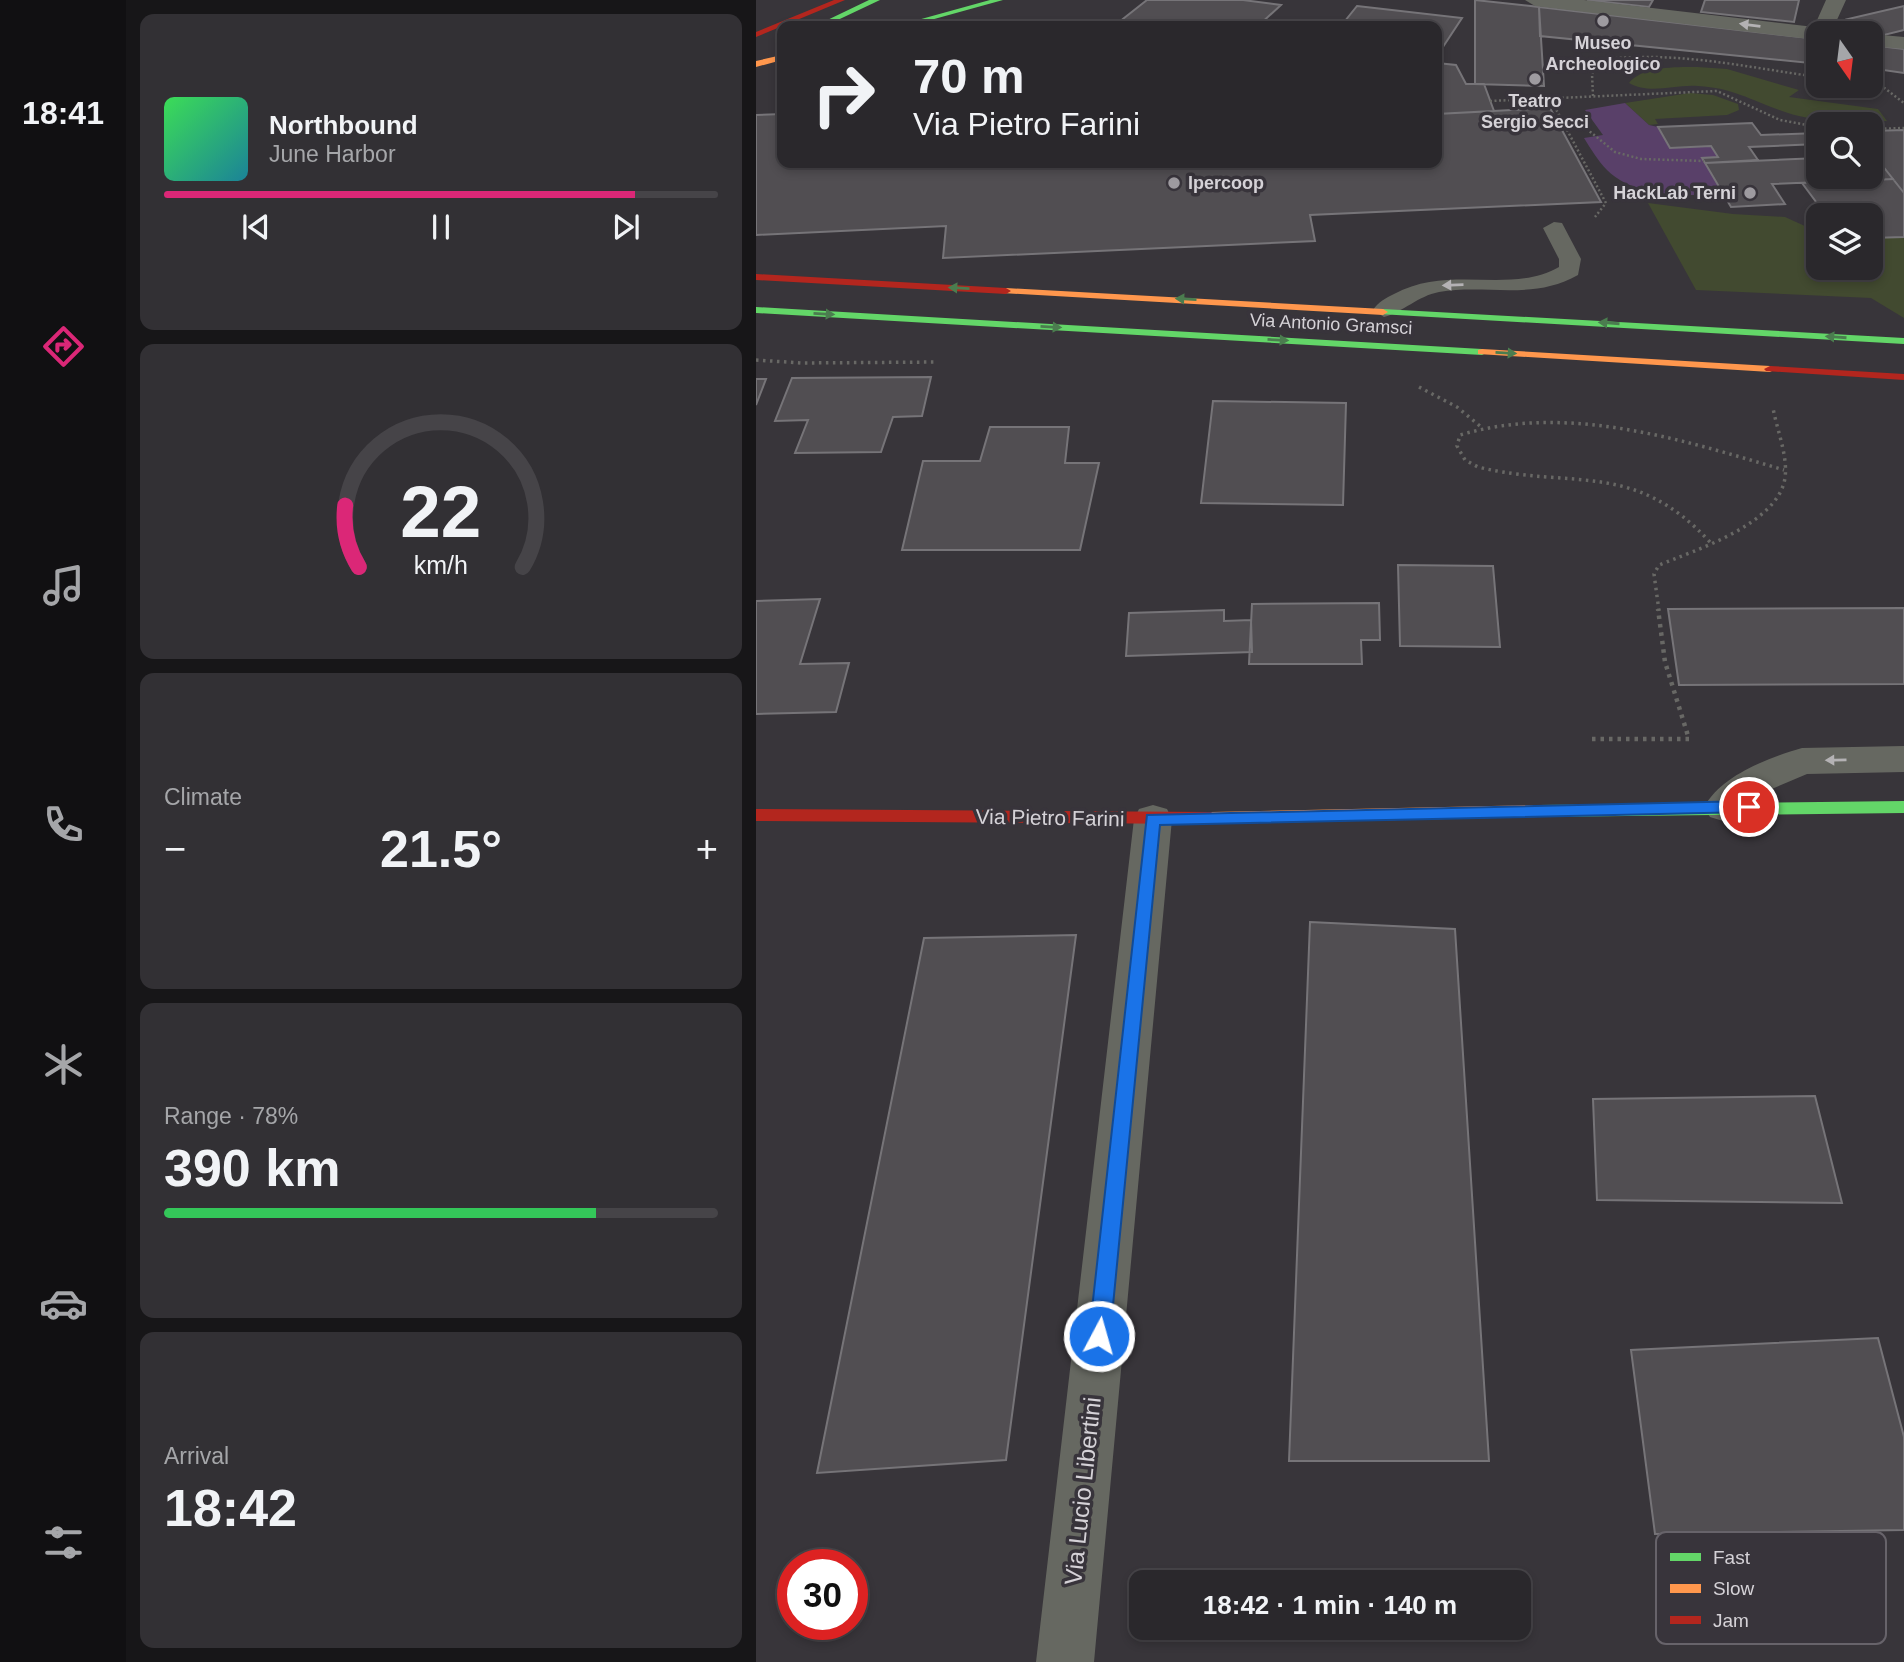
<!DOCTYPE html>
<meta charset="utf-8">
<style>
:root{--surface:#2a282c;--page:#323034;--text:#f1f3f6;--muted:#a5a6a9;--line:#464448;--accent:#db2777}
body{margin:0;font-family:Helvetica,sans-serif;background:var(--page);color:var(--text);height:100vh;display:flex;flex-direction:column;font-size:26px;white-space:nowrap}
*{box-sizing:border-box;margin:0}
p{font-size:23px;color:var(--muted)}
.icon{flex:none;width:38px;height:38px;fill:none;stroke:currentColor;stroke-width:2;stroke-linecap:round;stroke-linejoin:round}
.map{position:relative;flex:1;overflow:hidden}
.sheet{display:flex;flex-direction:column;gap:14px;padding:14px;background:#171618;width:630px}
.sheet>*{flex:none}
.top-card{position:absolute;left:21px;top:21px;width:665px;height:147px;border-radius:14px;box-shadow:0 4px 10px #0003,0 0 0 2px var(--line);background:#2a282c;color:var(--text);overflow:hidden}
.needle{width:46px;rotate:166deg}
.tools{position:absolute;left:1050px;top:21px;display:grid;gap:14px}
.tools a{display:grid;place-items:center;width:77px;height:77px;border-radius:14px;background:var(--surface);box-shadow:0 4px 10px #0003,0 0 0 2px var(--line);font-size:35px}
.speed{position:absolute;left:21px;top:1549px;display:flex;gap:14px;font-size:35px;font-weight:700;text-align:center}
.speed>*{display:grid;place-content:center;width:91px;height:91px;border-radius:50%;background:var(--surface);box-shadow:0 4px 10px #0003,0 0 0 2px var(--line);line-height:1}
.speed .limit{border:10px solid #d22;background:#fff;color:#111}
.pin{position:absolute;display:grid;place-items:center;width:60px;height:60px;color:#fff;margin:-30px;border:4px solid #fff;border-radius:50%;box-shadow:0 2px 7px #0007}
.me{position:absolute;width:77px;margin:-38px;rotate:6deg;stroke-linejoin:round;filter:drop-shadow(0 0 5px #0008)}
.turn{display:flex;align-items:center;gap:24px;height:147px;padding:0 21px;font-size:32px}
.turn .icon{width:91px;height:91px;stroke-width:2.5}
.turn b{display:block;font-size:49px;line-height:60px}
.big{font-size:52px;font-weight:800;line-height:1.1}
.sheet .widget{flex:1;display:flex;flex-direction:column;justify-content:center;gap:10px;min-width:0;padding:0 24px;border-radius:14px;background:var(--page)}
.sheet .dial{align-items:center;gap:0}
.dial svg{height:182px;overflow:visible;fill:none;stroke:var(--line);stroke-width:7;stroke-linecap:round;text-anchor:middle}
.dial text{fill:var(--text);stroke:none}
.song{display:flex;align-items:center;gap:21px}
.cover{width:84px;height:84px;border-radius:10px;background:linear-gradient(135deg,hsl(130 70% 55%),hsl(190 70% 35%))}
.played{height:7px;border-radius:4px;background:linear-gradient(90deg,var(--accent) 85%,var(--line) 85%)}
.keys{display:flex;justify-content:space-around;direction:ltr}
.heat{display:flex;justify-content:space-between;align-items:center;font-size:38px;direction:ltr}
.charge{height:10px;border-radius:5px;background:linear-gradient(90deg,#34c759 78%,var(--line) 0)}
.trip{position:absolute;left:373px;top:1570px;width:402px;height:70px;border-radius:14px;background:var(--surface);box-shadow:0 4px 10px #0003,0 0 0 2px var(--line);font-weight:800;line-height:70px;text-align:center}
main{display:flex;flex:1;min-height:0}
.menu{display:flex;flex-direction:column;width:126px;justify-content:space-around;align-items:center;background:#111012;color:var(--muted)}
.menu .icon{width:49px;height:49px}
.menu .current{color:var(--accent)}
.menu b{font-size:32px;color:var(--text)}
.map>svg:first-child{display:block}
.green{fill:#424a30}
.water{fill:#594069}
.building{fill:#514e52;stroke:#767478;stroke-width:2}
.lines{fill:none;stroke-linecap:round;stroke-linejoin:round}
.path-far2{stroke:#686865;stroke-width:2.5;stroke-dasharray:2 2.5;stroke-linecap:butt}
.path-far1{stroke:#686865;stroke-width:3.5;stroke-dasharray:2.5 4.5;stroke-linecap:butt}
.path{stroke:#686865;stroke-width:4.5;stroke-dasharray:3.5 5;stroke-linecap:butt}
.lane{fill:#666861;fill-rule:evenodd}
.street{fill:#666861;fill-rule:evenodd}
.fast{fill:#63d668;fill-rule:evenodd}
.slow{fill:#ff974d;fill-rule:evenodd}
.jam{fill:#b3261e;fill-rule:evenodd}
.oneway{fill:#b4b2b4}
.oneway2{fill:#4b7d4f}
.route{fill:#1a73e8;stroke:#114b97;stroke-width:2}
.poi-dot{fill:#9e9ba0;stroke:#38343b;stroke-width:2.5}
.labels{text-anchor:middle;stroke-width:7;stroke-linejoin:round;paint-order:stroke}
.far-poi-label{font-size:18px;font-weight:bold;fill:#d5d2d7;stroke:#38343b}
.far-street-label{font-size:18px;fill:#d5d2d7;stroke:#38343b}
.street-label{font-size:21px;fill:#d5d2d7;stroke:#38343b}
.near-street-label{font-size:24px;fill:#d5d2d7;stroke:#38343b}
.key{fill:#38343b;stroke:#67636a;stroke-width:2}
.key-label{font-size:19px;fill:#d5d2d7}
</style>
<main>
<nav class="menu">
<b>18:41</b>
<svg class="icon current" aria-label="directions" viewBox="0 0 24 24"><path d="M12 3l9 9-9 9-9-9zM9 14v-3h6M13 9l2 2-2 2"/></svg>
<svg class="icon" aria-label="music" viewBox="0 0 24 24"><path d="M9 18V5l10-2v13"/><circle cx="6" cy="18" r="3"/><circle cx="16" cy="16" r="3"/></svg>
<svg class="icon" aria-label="phone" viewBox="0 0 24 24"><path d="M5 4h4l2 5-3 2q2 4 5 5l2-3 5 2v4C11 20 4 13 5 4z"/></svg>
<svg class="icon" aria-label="climate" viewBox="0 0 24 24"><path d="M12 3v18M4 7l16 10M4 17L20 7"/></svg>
<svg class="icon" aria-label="car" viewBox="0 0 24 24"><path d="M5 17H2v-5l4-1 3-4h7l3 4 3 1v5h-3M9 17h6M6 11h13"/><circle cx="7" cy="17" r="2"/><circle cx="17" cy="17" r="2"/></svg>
<svg class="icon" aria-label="filters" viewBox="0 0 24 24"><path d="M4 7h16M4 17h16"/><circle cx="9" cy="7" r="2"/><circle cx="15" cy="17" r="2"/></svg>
</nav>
<section class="sheet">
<div class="widget">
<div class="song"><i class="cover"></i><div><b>Northbound</b><p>June Harbor</p></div></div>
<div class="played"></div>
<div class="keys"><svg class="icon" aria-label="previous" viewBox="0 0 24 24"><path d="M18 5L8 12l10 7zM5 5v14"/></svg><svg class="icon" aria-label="pause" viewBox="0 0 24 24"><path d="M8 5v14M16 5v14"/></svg><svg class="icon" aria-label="next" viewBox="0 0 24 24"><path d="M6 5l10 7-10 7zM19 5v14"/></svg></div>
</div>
<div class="widget dial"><svg viewBox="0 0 100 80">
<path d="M14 69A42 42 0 1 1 86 69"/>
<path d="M14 69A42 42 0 0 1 8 42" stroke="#db2777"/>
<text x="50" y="56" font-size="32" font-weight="700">22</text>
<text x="50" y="72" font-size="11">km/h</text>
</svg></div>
<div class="widget"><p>Climate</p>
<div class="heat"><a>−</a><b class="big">21.5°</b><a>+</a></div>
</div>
<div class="widget"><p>Range · 78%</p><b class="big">390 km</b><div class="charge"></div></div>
<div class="widget"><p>Arrival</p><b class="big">18:42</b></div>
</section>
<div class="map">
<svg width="1148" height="1662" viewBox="0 0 1148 1662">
<rect width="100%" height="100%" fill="#38353a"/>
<path class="green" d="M941,67L971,69L1043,90L1033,97L1122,109L1131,121C1099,121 1059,123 1029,112C996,101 978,88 942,86C919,84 894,95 873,83C886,66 922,67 941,67Z
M934,93L957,95L982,104L983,110L971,115L899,119L902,124L893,125L869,103Z
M892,203L977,214L1029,217L1062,232V268H1115V238L1148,237V318L1115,298L940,290Z"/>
<path class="water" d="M869,103L893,125L902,127L914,148L955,146L962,157L946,158L967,194C931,196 879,198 851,170C842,161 835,149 828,138L847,135L829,110Z"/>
<path class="building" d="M391,0H487L525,5L502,26H358Z
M719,0L783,7L788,86L719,84Z
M831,0H897L893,7Z
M949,0H1043L1038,22L945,12Z
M601,6L706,18L681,56V26H585Z
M1148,6V30L1128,35L1092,19Z
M783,7L1062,39V58L1056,57L1054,63L784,36Z
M1115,45L1148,49V73L1120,69V64L1115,63Z
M681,63L700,65L710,84H728L738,111L681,114Z
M794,108L845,202L554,215L559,241L187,258L190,226L0,235V115L26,114V163H681V114Z
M996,123L1005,135L1062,133V144L993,147L1002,160L949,163L946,158L962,157L955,146L914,148L902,127Z
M1148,130V193L1118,155H1115V131Z
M1115,155H1118L1137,179L1016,184L1029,204L975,207L949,163L1062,158V177H1115Z
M1137,179L1148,193V237L1115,238V215H1062V218L1060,215L1069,214L1046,183Z
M175,377L166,416L137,417L125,452L39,453L52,420L19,421L36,378Z
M0,379H10L0,405Z
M457,401L590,403L587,505L445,503Z
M234,427H313L309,463H343L324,550H146L167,461H224Z
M642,565L737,566L744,647L644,646Z
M64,599L44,664L93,663L80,712L0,714V601Z
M623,603L624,640H605L606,664H493L496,604Z
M1148,608V684L923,685L912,609Z
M468,610V621L495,620L496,652L370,656L373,613Z
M554,922L699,929L733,1461H533Z
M320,935L250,1460L61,1473L168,938Z
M1059,1096L1086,1203L841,1200L837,1099Z
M1122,1338L1148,1437V1530L899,1534L875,1350Z"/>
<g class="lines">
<path class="path-far2" d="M1115,84L1126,86L1148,103
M837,96L836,74L843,60C917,50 989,67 1062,77
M794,98L850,203L839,217
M734,101L961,91L1024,120L1062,127
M808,124L832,130L859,152L885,159L948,161
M1115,129L1148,128"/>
<path class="path-far1" d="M0,360L45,363L181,362
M663,387L701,407L724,426
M954,542C877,459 817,490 722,467L709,460L701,446L704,435C811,403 924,439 1028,470
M903,611L898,574L903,565C940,550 1022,524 1029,478C1032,456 1021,430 1017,408"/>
<path class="path" d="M836,739H933L909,662L902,609"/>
<path class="lane" d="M798,222L806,223L825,259L822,275C776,301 731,284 683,292C662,296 647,312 628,317L617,310C622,302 630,298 638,294C694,264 754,295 803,267V259L787,228Z"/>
<path class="street" d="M769,0H828L1058,27L1070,0H1090L1075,33H1062V40L779,6Z
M1115,34L1148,37V49L1115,46Z
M1148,746V772L1051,774L1011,791L980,817L967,821L954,817L948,807C966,775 1012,758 1046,748Z
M397,805L411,809L416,819L338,1662H280L378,819L383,809Z"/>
<path class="fast" d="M113,0H124L69,26L61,25Z
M234,0H247L153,26H140Z
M0,307L726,349L732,352L726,355L0,313Z
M627,309L1148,338V344L623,314V310Z
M1148,801V813L783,817L775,811L783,805Z"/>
<path class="slow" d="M26,55V60L0,67V61Z
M250,288L627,309L632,312L627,315L246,293L245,291Z
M726,349L1014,366L1020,369L1014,372L722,354V350Z
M783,805L791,811L783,817L455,824L447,818L455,812Z"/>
<path class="jam" d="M78,0H89L0,37V32Z
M0,274L250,288L255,291L250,294L0,280Z
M1014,366L1148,374V380L1010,371L1008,369Z
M0,809L455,812L463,818L455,824L0,821Z"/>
</g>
<defs><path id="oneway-solid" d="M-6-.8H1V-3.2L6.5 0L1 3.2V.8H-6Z" transform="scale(1.75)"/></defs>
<g class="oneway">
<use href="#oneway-solid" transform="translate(994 25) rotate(-173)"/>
<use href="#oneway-solid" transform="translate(697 285) rotate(178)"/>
<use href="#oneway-solid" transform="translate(1080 760) rotate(179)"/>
</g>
<g class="oneway2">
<use href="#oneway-solid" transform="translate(203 288) rotate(-177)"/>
<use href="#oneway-solid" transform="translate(430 299) rotate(-177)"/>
<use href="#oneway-solid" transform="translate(68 314) rotate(3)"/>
<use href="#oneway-solid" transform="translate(853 323) rotate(-176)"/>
<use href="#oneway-solid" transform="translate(295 327) rotate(3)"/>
<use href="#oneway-solid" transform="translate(1080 337) rotate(-176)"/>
<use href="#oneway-solid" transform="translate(522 340) rotate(3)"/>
<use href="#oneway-solid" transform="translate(750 353) rotate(3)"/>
</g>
<path class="route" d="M993,801L1000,807L993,812L404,825L354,1336L351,1343L343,1346L336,1343L333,1336L391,815Z"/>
<g class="poi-dot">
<circle cx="847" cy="21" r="7"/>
<circle cx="779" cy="79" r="7"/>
<circle cx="418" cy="183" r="7"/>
<circle cx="994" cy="193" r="7"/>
</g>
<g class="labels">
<g class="far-poi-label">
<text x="847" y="49">Museo<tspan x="847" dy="21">Archeologico</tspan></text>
<text x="779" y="107">Teatro<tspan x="779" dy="21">Sergio Secci</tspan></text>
<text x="432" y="189" text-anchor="start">Ipercoop</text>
<text x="980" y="199" text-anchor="end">HackLab Terni</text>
</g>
<g class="far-street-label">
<text transform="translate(575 324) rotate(3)" y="6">Via Antonio Gramsci</text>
</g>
<g class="street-label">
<text transform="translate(294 818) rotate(1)" y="7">Via Pietro Farini</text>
</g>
<g class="near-street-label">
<text transform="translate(327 1491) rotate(-84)" y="8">Via Lucio Libertini</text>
</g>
</g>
<rect x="900" y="1532" width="230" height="112" rx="10" class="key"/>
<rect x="914" y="1553" width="31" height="8" fill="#63d668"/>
<rect x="914" y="1584" width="31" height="9" fill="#ff974d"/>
<rect x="914" y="1616" width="31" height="8" fill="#b3261e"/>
<g class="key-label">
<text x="957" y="1564">Fast</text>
<text x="957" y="1595">Slow</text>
<text x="957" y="1627">Jam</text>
</g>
</svg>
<div class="tools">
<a><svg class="needle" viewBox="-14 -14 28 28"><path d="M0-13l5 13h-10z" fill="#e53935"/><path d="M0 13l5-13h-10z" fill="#a5a6a9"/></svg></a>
<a><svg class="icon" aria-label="search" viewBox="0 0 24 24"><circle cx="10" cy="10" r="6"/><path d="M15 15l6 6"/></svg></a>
<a><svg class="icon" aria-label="layers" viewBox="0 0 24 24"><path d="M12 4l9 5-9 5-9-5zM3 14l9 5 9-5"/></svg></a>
</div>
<div class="speed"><div class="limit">30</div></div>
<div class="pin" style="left:993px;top:807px;background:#d93025"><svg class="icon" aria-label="arrive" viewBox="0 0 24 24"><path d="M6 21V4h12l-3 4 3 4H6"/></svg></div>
<svg class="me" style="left:343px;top:1336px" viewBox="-20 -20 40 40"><circle r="17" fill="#1a73e8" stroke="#fff" stroke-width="3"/><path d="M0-11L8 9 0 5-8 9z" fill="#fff"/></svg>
<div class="trip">18:42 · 1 min · 140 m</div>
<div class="top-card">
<div class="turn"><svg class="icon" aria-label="right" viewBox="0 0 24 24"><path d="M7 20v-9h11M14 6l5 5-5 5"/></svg><div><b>70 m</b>Via Pietro Farini</div></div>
</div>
</div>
</main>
